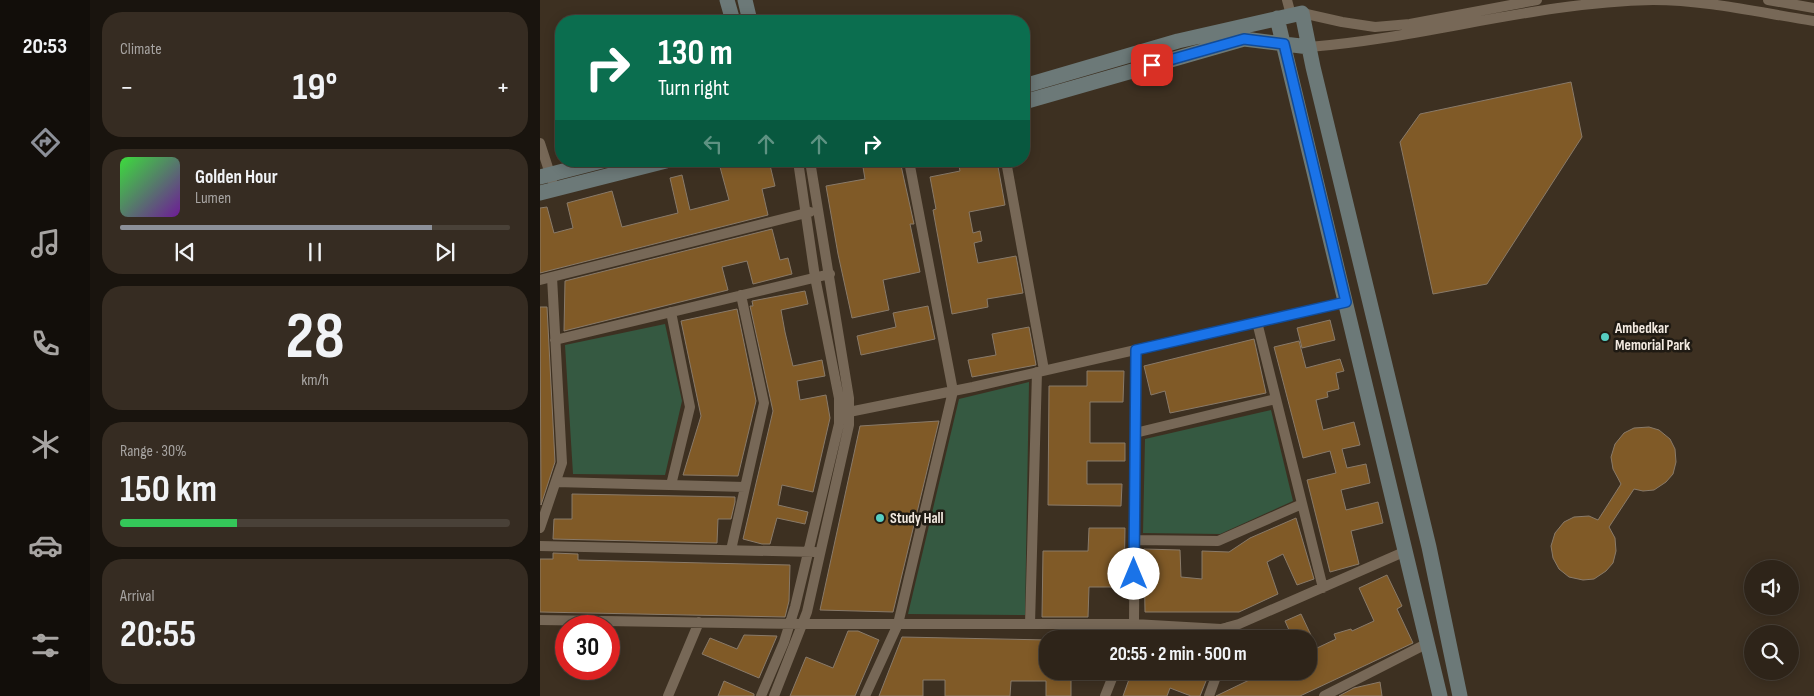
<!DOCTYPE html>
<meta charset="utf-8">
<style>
:root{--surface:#2e2419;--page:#362c22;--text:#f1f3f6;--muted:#a7a4a2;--line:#494138;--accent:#8c9099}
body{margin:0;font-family:"Sofia Sans Condensed",sans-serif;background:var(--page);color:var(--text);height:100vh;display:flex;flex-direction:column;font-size:19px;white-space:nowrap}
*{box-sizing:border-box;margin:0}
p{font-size:16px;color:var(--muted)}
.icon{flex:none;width:28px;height:28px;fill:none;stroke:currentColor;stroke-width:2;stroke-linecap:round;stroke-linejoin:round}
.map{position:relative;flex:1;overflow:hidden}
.panel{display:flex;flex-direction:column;gap:12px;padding:12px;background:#19140e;width:450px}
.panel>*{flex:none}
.banner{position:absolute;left:15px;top:15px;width:475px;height:152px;border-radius:20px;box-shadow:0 2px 12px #0003,0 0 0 1px var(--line);background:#0b6e4f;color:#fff;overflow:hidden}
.fabs{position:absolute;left:1204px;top:560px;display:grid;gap:10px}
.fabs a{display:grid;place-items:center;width:55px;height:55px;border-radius:50%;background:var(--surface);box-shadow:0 2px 12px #0003,0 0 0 1px var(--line);font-size:25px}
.speed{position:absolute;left:15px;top:615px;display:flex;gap:10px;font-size:25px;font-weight:700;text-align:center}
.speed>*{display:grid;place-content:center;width:65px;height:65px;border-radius:50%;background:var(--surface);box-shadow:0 2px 12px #0003,0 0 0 1px var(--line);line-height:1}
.speed .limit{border:8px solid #d22;background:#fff;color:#111}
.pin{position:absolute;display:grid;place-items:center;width:42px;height:42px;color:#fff;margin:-21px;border-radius:10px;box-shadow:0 2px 8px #0006}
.me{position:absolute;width:55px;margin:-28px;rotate:0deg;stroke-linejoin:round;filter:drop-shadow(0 0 4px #0008)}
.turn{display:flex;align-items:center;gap:18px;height:105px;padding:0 20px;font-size:22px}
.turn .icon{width:65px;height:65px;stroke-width:2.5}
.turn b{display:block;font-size:35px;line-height:42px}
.lanes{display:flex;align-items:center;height:48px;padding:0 20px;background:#0003;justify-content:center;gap:25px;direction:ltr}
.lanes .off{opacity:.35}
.big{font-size:38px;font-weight:700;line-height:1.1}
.panel .widget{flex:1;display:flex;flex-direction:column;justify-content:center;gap:8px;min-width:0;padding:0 18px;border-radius:20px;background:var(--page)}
.panel .dial{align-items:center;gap:0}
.dial b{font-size:65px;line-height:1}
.song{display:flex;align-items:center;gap:15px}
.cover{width:60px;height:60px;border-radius:8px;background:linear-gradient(135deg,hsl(120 70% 55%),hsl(280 70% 35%))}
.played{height:5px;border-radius:2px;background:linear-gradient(90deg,var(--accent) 80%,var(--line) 80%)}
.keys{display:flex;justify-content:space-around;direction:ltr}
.heat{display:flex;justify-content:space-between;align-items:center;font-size:28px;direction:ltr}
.charge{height:8px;border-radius:4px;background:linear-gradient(90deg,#34c759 30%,var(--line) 0)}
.trip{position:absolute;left:499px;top:630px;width:278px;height:50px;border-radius:20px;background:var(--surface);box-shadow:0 2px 12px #0003,0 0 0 1px var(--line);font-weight:700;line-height:50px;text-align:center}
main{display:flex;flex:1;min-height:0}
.menu{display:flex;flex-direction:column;width:90px;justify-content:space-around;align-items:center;background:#120e0a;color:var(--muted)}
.menu .icon{width:35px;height:35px}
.menu .on{color:var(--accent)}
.menu b{font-size:22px;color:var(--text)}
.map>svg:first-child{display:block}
.green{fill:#355941}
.building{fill:#805a27;stroke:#897a69}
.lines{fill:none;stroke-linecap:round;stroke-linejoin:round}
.street{stroke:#776857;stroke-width:10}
.secondary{stroke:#6c7978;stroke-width:15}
.route-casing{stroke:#114b97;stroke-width:12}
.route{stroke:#1a73e8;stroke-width:9}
.poi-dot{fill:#57cec2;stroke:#1f1a13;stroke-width:2}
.labels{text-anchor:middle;stroke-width:5;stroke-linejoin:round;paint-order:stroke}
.poi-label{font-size:15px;font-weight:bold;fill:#f2e9e0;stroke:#1f1a13;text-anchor:start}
</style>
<main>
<nav class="menu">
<b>20:53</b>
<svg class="icon on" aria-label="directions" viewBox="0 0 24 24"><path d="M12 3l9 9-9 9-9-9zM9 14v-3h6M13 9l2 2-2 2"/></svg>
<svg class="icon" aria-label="music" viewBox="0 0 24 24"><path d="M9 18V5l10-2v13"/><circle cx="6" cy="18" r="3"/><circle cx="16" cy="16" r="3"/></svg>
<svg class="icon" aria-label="phone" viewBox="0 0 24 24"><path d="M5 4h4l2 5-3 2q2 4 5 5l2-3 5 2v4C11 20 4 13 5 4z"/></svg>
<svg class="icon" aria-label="climate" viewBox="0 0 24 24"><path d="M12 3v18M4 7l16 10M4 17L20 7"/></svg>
<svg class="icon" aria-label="car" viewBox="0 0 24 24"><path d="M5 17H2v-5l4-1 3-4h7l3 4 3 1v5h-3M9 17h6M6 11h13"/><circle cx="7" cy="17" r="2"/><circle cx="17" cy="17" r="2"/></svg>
<svg class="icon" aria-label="filters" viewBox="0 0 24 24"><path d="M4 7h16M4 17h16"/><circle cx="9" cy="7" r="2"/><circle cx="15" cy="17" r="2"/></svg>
</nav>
<section class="panel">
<div class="widget"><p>Climate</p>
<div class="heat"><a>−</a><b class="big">19°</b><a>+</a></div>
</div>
<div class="widget">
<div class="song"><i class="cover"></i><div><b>Golden Hour</b><p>Lumen</p></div></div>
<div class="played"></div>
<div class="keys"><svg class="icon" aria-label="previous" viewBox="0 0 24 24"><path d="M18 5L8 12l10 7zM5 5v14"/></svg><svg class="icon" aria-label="pause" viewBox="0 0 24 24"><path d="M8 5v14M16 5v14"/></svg><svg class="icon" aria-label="next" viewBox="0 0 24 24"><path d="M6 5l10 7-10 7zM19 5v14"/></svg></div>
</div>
<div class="widget dial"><b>28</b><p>km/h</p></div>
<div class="widget"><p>Range · 30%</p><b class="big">150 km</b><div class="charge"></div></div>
<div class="widget"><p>Arrival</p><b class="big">20:55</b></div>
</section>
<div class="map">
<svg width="1274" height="696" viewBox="0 0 1274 696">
<rect width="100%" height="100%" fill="#3d3021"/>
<path class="green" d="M125,324L142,401L125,475L33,474L25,345Z
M489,382L485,615L368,614L419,399Z
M731,410L753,501L680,534L603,533L605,439Z"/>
<path class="building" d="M1031,82L1042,137L947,284L893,294L860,142L880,114Z
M201,161H229L235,186L222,189L228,215L0,273V208L7,207L14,233L33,228L27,203L72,191L82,227L138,213L130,178L142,175L150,210L189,200L180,167Z
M322,161H360L374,224H370L380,272L343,280L349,310L312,318L298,254L286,186L325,179Z
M418,161H457L465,205L429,212L433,233L440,231L442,241L434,243L438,263L476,256L483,293L447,299L448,307L412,314L393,210L396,209L390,177L420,171Z
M232,229L240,260L248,258L252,274L213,284L207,261L182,267L188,290L24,331L25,281Z
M265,291L268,304L241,310L245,332L253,366L282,360L285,376L257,381L260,400L286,395L290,418L273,492L242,485L238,505L268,512L265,524L237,518L230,544H222L203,539L233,411L210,306H213L212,301Z
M388,306L395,339L321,355L317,336L356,327L353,313Z
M0,307H7L15,462L1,505Z
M197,309L216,401L198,476L143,475L161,416L141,321Z
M790,320L795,340L762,348L757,328Z
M489,327L496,365L432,377L428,360L456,355L452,334Z
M714,339L726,393L630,413L625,391L611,395L604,366Z
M759,341L766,368L800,359L804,371L796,373L799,389L787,392L788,397L776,400L783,430L814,422L820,445L802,449L807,468L826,464L830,483L801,490L806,510L838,502L843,523L811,531L819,564L790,572L767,480L796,473L790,451L763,458L734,347Z
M547,371H584L583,402H550V443H585V461H547V484H582L581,506L508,505L509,386H547Z
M399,421L353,612L280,610L320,426Z
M1109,427L1119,430L1130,439L1135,449L1136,462L1133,474L1126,482L1114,490L1103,491L1094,489L1069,527L1075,538L1076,551L1073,563L1066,571L1054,579L1043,580L1029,577L1019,569L1013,558L1011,546L1015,533L1024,522L1034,517L1049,516L1058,520L1081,484L1073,469L1071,457L1075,444L1084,433L1094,428Z
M32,494L195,497V502L191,519H178L177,543L13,539L14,519H32Z
M756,518L774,579L757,585L743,554L727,562L738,594L699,612H605L604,549L640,550L641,577L662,579V551L689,552L710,538Z
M549,528H585L584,587H549L548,617H502L503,551H548Z
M13,553L38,554V560L250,565L249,601L245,617L0,612V559H13Z
M847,575L862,606L857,609L873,643L760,696H676L728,671H768V639H753L745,621L761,614L777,648L796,639L794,634L811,629L812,631L834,621L819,588Z
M308,631H318L339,640L315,696H250L266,657L293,668Z
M204,635L237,636L219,678L162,654L170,638L197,649Z
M362,637L508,640V671H564V680L531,679V696H506V681H471L470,696H405V680H383V696H339Z
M592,671H670L660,696H651L630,688L627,696H583Z
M184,681L214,694V696H178Z
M840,682L842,696H799L814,688Z"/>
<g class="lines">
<path class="street" d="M747,0L751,15
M1228,0L1274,8
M762,13L802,22L835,27L870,24L997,0
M769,47C884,38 997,2 1113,0C1167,0 1221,13 1274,21
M0,143L12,180
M466,161L504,370
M0,280L270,212
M131,312L150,407L131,485
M717,322L783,588
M15,340L290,274
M304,413L433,387L806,302
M595,433L736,399
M16,482L205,487
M0,528L22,463L12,277
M595,540L678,541L762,504
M0,546L275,552
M191,550L224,403L201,295
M0,620L263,624H594L681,629L699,624L866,551
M490,624L497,372
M688,627L689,639
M588,639L594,624L596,350
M128,696L159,622
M221,696L244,642L255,607L299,424V398L275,277L258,161
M234,696L267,612L309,425V398L270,161
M325,696L358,624L413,391L369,161
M565,696L575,671
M669,696L678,671
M784,696L888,643"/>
<path class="secondary" d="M187,0L193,21
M205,0L210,21
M737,18L900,696
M484,86L638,41L762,13L773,67L889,547L920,696
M484,102L704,39L769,47
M0,177L62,161
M0,193L126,161"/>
</g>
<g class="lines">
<g class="route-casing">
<path id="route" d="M594,574L596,350L806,302L744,44L704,39L612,65"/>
</g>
<use href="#route" class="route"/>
</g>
<g class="poi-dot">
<circle cx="1065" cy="337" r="5"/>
<circle cx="340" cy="518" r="5"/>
</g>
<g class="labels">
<g class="poi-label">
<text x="1075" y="333">Ambedkar<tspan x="1075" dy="17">Memorial Park</tspan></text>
<text x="350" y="523">Study Hall</text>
</g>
</g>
</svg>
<div class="fabs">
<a><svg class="icon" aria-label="sound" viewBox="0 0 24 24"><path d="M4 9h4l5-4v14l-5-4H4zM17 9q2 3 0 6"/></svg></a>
<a><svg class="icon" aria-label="search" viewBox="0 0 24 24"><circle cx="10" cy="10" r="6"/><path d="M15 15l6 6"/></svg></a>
</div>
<div class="speed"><div class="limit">30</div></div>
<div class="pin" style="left:612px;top:65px;background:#d93025"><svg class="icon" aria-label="arrive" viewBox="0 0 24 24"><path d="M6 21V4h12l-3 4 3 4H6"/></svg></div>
<svg class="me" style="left:594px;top:574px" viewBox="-20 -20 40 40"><circle r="19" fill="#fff"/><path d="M0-13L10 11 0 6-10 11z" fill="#1a73e8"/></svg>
<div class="trip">20:55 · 2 min · 500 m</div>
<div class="banner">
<div class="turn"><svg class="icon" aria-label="right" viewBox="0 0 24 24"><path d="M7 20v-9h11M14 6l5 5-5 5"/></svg><div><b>130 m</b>Turn right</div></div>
<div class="lanes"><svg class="icon off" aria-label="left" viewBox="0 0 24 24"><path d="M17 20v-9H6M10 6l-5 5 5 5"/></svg><svg class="icon off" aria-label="ahead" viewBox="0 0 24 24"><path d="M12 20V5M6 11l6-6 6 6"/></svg><svg class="icon off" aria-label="ahead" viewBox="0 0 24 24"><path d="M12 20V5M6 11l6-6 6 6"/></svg><svg class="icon" aria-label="right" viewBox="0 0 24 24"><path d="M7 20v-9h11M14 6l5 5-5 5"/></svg></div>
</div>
</div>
</main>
